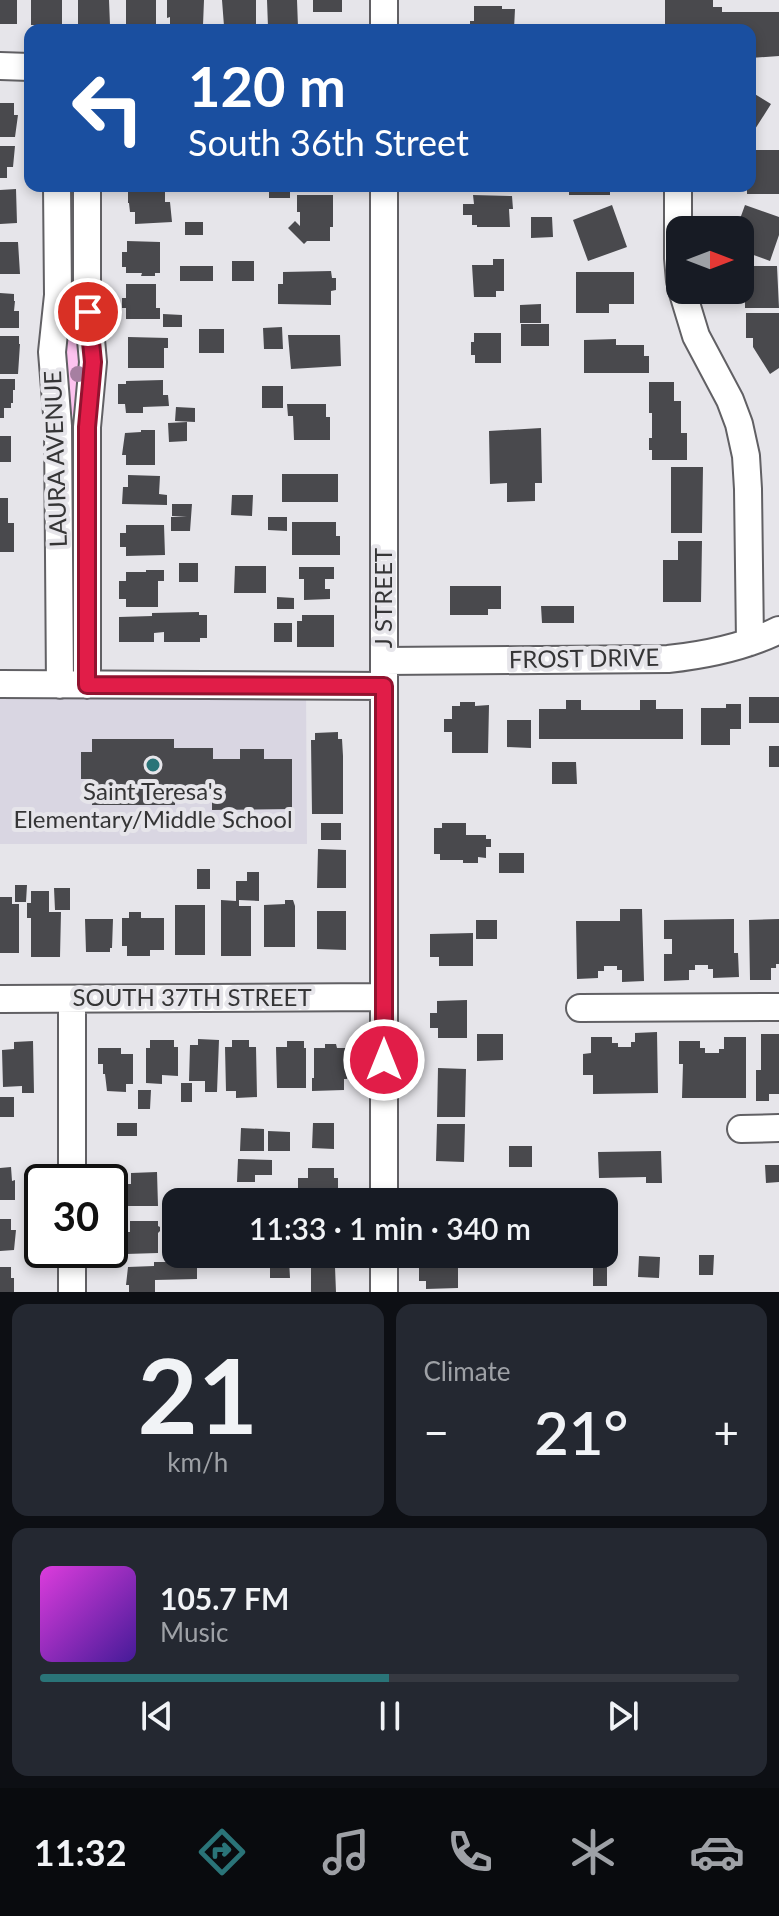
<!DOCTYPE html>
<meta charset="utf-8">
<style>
:root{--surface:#171b24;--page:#242831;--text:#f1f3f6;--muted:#9ea1a6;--line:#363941;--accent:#2a7478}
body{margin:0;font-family:Lato,sans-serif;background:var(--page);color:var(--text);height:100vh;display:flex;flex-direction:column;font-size:30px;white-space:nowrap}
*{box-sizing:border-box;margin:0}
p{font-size:26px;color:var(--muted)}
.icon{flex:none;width:44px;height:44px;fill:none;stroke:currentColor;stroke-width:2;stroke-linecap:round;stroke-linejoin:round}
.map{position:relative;height:1292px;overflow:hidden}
.panel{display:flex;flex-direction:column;gap:12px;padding:12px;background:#0d0f14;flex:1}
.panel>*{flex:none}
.guide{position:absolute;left:24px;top:24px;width:732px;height:168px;border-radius:16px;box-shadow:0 4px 12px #0003;background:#1a4fa0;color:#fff;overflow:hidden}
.needle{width:52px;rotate:90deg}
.buttons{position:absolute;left:666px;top:216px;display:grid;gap:16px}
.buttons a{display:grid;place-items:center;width:88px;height:88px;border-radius:16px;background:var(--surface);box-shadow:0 4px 12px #0003;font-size:40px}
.speed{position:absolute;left:24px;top:1164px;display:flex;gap:16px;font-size:40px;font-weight:700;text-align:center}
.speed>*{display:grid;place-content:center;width:104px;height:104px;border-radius:50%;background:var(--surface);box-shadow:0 4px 12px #0003;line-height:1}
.speed .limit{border:4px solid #111;border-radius:12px;background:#fff;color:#111}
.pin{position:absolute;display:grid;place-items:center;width:68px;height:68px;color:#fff;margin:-34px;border:4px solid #fff;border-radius:50%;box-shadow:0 2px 8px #0007}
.me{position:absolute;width:88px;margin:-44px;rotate:0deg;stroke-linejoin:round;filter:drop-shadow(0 0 6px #0008)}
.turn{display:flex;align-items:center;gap:28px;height:168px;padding:0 32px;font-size:36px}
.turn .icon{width:104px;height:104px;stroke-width:2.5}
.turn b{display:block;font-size:56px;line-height:68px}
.big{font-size:60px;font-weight:600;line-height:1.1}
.panel .tile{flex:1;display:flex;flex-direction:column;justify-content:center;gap:12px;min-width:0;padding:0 28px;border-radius:16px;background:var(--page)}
.panel .dial{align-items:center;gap:0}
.dial b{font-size:104px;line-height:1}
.song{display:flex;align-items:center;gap:24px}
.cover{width:96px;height:96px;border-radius:12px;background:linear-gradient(135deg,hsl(300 70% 55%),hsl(260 70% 35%))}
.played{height:8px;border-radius:4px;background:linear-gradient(90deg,var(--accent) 50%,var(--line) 50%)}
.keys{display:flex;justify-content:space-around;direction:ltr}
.heat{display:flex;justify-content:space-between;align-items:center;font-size:44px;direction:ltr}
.panel .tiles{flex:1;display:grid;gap:12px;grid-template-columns:1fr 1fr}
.tile:last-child{grid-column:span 2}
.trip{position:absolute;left:162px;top:1188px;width:456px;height:80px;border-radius:16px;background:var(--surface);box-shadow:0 4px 12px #0003;font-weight:600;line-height:80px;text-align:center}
.menu{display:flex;height:128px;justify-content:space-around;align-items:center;background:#090b0e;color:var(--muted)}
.menu .icon{width:56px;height:56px}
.menu .on{color:var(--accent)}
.menu b{font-size:36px;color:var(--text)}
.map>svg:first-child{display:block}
.built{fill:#d9d6e2}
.green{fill:#fdc2ef}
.building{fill:#49494d}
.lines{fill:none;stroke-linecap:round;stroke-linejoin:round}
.minor-casing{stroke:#616064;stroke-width:30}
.minor{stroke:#fff;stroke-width:26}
.tree{fill:#a67fa1}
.route-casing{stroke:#92132f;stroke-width:20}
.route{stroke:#e11d48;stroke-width:14}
.poi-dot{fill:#2a7478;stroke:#e6e5ea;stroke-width:3}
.labels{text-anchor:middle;stroke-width:8;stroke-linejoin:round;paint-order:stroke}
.street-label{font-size:24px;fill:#353536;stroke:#e6e5ea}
.poi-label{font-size:24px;fill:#353536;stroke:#e6e5ea}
</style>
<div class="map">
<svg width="779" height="1292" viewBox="0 0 779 1292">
<rect width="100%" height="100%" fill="#e6e5ea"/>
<path class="built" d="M0,684L306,686L307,844H0Z"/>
<path class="green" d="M70,308H76L84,340L75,414L72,415L68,413L61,372L67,312Z"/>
<path class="building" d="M0,0H17V24H0Z
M31,0H62V25H31Z
M78,0H109L110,25L78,26Z
M126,0H156V25H126Z
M167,0H204L203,25L170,24V17L167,18Z
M222,0H256V25L224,26Z
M267,0H297L298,27H268Z
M313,0H342V12H313Z
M665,0H713V7H722V12H779V56L750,58V30H665Z
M474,6H502V9H515L514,29L470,30V21H474Z
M750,91L771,104L750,137Z
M0,103H14V115H18L15,137H0Z
M0,146H15L13,167H7V178H0Z
M750,150H779V194H747V186H750Z
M269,186H290V198H269Z
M569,186H610V195H569Z
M16,189L17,223L0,224V190Z
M128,191H165V202H170L172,222L135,224V212H130L129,203H128Z
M297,195H333V227H330V241H307L304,244L288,228L295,221L300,226V212H297Z
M473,195L512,196L513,209H509L510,227H477V225H472V215H463V204H474Z
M612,205L627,247L588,261L573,220Z
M745,205L779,217V235L770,261L740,250V230H736Z
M531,217H552L553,237L531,238Z
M185,222H203V235H185Z
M127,241L160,242V273H155V276H141L142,273H126V267H122V252H127Z
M0,242H18L20,274H0Z
M493,259H504V291H496V297H474L472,265H493Z
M232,261H254V281H232Z
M180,266H213V281H180Z
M740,266H777L779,308H745V293H740Z
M331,271L332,278H336V290L331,291V305L278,304V284H283V272Z
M576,272H634V304H609V313H576Z
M126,284H156V308H160V319H126V308H122V298H126Z
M0,293L14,294V301H15L14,311H19V328H0Z
M541,304V323H520V305Z
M746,313H779V368L770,374L753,347V338H746Z
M163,314L182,315V327H163Z
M521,324H549V346H521Z
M282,327L283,349H264L263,328Z
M199,329H224V353H199Z
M474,333H501V363H475V355H471V342H474Z
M288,335H340L341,366L291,369Z
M0,336H19V344H20L18,374H0Z
M128,337L168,338V348H164V368H128Z
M616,339V345H644V356H649V373H584V340Z
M0,379H15V390H13V403H11V408H4V418H0Z
M163,380V395H168L169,406L143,407V413H126L125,404H118V384H126V381Z
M649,382H674V401H681V433H687V460H652V450H649V438H652V413H649Z
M262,386H283V408H262Z
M287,404H326V417H330V440H294L293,416H288Z
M176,407L195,408V422L175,421Z
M187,422V441L169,442L168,423Z
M541,428L542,483H535V501L507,502V483L490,484L489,431Z
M141,430H155V465H126V455H122L125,433L141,432Z
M0,436H11V462H0Z
M671,467H703L702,533H671Z
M282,474H338V502H282Z
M128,475L160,476L159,494L167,495V505L122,504L123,487H128Z
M232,495H253L252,516L231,515Z
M0,498H8V523H14V552H0Z
M172,504H192L190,531H171V517H187L172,516Z
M268,517H287V531L268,530Z
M292,522H336V536H340V555H292Z
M126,525H164L165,555L126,556V547H120V533H126Z
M678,541H702L701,602H663V560H678Z
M179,563H198V582H179Z
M235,566H266V593H234Z
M299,567H334V579H325V589H330V599L304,600V579H299Z
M146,570H164V581H158V607H126V599H119V581H126V572H146Z
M450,586H501V609H488V615H450Z
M277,597L294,598V609H277Z
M541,606H574V623H542Z
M199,612V615H207V638H200V642H164V632L154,633V642H119V617L152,616V613Z
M302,615H334V647H297V621H302Z
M274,623H292V642H274Z
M749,697H779V723H749Z
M566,700H581V710H640V700H656V709H683V739H539V709H566Z
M460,702H475V706L489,705L488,753H452V732H444V719H452V706H460Z
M726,704H741V729H730V745H701V708H726Z
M507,720H531V748L507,747Z
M338,732V739H342L343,756V814H312L311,740H315V733Z
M92,739H174V748H213V759H240V749H264V759H292V809L212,810V800H175V805H92V779H81V752H92Z
M769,746H779V767H769Z
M552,762H576L577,784H552Z
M321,823H341V840H321Z
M442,823H466V835H486V839H491V847H486V858L478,857V863H463V860H440V854H434V828H442Z
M318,849L346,850V888H317Z
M499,853H524V873H499Z
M197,869H210V889H197Z
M247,872H259V901L239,900V906H251V956H221V900L236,901V881H247Z
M15,885H27L26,902H15Z
M54,888H70V910H55Z
M31,891H49V912H61L60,957H31V918H27V903H31Z
M0,897H12V904H19V953H0Z
M285,900H293L295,906V947H264V905L285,904Z
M175,905H205V955H175Z
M620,909H642L644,981L622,982V970H617V966H604V971H598V978L577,979L576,921H620Z
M317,911H346V950L317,949Z
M129,912H141V918H164V950H150V956H127V946H122V918H129Z
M85,919H113L112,948H110V952H86Z
M734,919V953H738L739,977L713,978V969H708V965H695V970H689V980L664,981V954H672V939H664V920Z
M779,919V964H776V968H771V980H750L749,920Z
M476,920H497V939H476Z
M473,933V966H439V957H430V934Z
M467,1000V1038H438V1028H430V1013H437V1001Z
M657,1032L658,1093L593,1094V1075H583V1054L591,1053V1037H612V1043H618V1047H631V1042H635V1033Z
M477,1034H503V1060L477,1061Z
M761,1034H779V1094H769V1101H756V1070H761Z
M724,1037H746V1098H682L683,1064H679V1041H700V1048H705V1053H719V1049H724Z
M198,1039L219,1040L217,1092H205V1081H189L190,1045H198Z
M150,1040H174V1047H178V1076L162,1075V1084L146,1083V1048H150Z
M232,1040H249V1047H256L257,1097L236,1098V1091H226L225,1047H232Z
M33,1041L34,1093H22V1086L3,1087L2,1050L14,1049V1042Z
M287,1041H304V1048H306V1088H277L276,1047H287Z
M325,1044H336L337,1048H347V1079H344V1090L312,1091V1078H314V1048H325Z
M98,1048H121V1054H133V1084H126V1092L107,1091L105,1074H103V1064H98Z
M438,1068L466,1069L465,1117H437Z
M181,1083H192V1102H181Z
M138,1090H151L150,1109H138Z
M0,1097H14V1117H0Z
M117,1123H137V1136H117Z
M313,1123H334V1149L312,1148Z
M437,1124H465L464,1162L436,1161Z
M241,1128L264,1129V1151H240Z
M268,1131L290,1132V1151H268Z
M509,1146H532V1167H509Z
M661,1151L662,1183H646V1177L599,1178L598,1152Z
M238,1159L272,1160V1175H255V1182H237Z
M765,1165H779V1182L766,1183Z
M11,1167L12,1181L15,1180V1200H0V1168Z
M308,1168H334V1178H338V1193H329V1202H281V1188H298V1178H308Z
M157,1172L158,1206H126L125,1190L127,1184H131V1173Z
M459,1191H492V1202H438V1196H459Z
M0,1219H11V1230H16L14,1250L0,1251Z
M130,1221H158V1226L160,1227V1231L158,1233V1253L126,1254V1232H130Z
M426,1254H458V1288L426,1289V1281H419V1267L426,1266Z
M699,1255H714L713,1275H699Z
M639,1256L660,1257L659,1278L638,1277Z
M270,1260H289L290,1278H270Z
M154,1262H197V1279L155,1280V1292H129V1285H126L128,1267L154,1266Z
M593,1264H607V1286H593Z
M0,1267H11V1278H14V1292H0Z
M311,1267H335L336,1292H311Z"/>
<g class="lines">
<g class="minor-casing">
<path id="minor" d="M384,0V30
M0,66L30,67
M57,186L58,295L52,352L58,426L60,685
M87,186V295L93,362L87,427V685
M384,186V1202
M678,189V258L680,281
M682,290L696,336L730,400L739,424L746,456L748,489L750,642
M384,661L668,659C705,655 745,647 779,630
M0,684L384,686
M0,999L384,997
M580,1008L779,1007
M741,1129L779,1128
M72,1182V999
M384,1254V1292
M72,1292V1250"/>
</g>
<use href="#minor" class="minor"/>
</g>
<circle class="tree" cx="78" cy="374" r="8"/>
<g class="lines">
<g class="route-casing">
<path id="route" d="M88,312L93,362L87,427V685L384,686V1060"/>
</g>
<use href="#route" class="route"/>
</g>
<circle class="poi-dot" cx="153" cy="765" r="8"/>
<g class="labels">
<g class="street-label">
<text transform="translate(56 459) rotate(-92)" y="8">LAURA AVENUE</text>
<text transform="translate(384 598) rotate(-90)" y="8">J STREET</text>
<text transform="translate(584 659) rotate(-1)" y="8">FROST DRIVE</text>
<text x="192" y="1006">SOUTH 37TH STREET</text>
</g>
<g class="poi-label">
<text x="153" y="800">Saint Teresa's<tspan x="153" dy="28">Elementary/Middle School</tspan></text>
</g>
</g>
</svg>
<div class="buttons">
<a><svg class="needle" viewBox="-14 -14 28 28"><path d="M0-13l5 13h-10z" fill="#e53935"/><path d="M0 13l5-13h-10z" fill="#9ea1a6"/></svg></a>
</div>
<div class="speed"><div class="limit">30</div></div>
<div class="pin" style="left:88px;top:312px;background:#d93025"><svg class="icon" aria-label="arrive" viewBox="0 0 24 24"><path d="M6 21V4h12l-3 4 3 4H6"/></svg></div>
<svg class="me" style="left:384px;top:1060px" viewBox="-20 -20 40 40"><circle r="17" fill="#e11d48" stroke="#fff" stroke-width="3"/><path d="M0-11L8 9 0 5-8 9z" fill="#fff"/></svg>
<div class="trip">11:33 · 1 min · 340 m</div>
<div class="guide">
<div class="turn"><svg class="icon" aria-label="left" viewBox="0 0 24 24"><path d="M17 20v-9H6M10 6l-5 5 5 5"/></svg><div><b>120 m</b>South 36th Street</div></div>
</div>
</div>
<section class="panel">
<div class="tiles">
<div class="tile dial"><b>21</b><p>km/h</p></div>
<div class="tile"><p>Climate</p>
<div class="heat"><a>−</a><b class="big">21°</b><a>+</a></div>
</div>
<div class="tile">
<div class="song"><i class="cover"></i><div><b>105.7 FM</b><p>Music</p></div></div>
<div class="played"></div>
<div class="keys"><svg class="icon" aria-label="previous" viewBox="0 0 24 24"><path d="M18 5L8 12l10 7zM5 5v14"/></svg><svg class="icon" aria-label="pause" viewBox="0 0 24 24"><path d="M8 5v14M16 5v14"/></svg><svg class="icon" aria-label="next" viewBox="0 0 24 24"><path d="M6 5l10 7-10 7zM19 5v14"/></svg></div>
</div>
</div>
</section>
<nav class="menu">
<b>11:32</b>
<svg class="icon on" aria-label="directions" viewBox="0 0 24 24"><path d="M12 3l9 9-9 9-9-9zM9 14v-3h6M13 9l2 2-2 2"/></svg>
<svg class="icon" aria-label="music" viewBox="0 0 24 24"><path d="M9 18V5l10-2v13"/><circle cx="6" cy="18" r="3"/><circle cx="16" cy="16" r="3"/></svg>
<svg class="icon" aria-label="phone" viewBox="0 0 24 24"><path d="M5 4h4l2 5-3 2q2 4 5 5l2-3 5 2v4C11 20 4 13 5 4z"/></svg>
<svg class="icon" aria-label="climate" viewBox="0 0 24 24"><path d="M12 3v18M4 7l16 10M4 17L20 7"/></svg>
<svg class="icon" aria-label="car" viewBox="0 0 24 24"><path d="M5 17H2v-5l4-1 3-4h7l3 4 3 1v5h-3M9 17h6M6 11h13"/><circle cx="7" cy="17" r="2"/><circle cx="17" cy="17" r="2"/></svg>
</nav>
